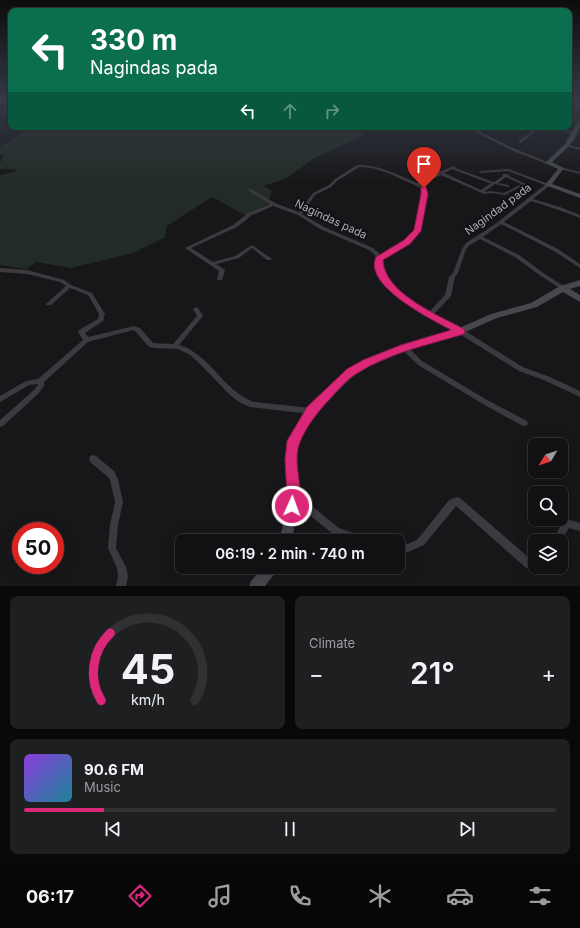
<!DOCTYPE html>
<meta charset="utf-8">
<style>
:root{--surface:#111113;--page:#1e1f21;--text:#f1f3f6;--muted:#9c9da0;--line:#303133;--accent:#db2777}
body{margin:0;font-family:Inter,sans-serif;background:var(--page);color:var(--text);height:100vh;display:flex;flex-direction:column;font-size:15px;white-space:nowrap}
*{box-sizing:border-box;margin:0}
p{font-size:13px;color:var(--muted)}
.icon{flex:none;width:22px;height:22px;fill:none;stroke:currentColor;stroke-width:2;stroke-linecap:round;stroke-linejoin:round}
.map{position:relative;height:586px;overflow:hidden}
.drawer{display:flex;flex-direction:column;gap:10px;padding:10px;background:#09090a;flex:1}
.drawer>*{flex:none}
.banner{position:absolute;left:8px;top:8px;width:564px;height:122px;border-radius:8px;box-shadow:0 4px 16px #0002,0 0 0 1px var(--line);background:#0b6e4f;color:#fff;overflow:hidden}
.needle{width:26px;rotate:231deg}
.buttons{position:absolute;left:528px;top:438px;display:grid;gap:8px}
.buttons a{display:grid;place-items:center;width:40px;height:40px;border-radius:8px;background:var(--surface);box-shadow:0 4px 16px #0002,0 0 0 1px var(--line);font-size:20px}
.speed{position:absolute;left:12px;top:522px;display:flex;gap:8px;font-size:20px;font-weight:700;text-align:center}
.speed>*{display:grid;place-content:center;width:52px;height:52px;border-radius:50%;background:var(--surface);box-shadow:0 4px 16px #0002,0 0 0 1px var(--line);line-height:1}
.speed .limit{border:6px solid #d22;background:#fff;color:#111}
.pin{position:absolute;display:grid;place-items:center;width:34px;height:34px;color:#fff;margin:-41px -17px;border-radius:50% 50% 50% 0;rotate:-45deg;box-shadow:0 0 4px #0007}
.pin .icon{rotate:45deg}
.me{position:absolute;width:44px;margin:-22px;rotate:2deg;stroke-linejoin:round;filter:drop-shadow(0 0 3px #0008)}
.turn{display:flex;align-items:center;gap:14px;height:84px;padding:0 16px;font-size:18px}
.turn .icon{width:52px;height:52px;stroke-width:2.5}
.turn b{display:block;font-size:28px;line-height:34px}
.lanes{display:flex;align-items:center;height:38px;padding:0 16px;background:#0003;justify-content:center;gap:20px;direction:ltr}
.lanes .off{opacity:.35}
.big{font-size:30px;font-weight:600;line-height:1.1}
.drawer .widget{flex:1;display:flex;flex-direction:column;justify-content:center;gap:6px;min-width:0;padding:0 14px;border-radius:8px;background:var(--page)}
.drawer .dial{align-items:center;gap:0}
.dial svg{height:104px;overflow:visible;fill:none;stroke:var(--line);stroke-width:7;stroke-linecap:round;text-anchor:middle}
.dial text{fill:var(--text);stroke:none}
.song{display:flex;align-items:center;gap:12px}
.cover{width:48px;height:48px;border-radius:6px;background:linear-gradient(135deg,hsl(270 70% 55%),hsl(190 70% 35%))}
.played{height:4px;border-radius:2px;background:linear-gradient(90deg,var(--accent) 15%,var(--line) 15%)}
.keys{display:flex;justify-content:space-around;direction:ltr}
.heat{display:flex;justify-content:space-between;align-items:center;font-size:22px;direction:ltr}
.drawer .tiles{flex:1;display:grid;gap:10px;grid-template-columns:1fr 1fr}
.widget:last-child{grid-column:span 2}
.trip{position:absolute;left:175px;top:534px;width:230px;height:40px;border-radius:8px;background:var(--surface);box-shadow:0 4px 16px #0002,0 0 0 1px var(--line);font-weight:600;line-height:40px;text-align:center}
.tab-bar{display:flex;height:64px;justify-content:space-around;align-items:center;background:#070708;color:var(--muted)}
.tab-bar .icon{width:28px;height:28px}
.tab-bar .selected{color:var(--accent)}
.tab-bar b{font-size:18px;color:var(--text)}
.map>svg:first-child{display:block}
.green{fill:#232b26}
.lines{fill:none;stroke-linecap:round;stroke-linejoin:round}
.street{fill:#3b3a3f;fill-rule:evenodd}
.secondary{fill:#47474d;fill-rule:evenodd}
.route{fill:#db2777;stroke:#8e194d}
.labels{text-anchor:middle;stroke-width:4;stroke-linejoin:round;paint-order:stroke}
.street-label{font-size:11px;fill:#aaabb8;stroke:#121214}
</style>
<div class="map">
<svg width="580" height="586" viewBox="0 0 580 586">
<rect width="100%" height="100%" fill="#171719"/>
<path class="green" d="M30,127H351V129L367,134L316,157L285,179L264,186L272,191L268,204L245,215L212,197L167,226L164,238L133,253L71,268L36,262L26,269L0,265V175L15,172L17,169H0V163L4,155L0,154V147Z"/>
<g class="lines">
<path class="street" d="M465,127H470L513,148L550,163L547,164L511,150Z
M537,127H541L521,143H519V141Z
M546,127H552L576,133L574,134Z
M566,144L580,148V150L566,146Z
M357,165C378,164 398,175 417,183L438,173L439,172L454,166L456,167L455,168L491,181L494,182L503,176L502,175L503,174H508L509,176L526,184L505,195L491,193L484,194L441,175L421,185L425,188L427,194L420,232L409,243L382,260C382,263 381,266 382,269C389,287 414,302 430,311L445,295L449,277L453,273L462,249L466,243L494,225L545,185L508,171L481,173H480V171L508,169L549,184V186L533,199L560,207L580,215V218L556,209L531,201L504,222L558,249L580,264V268L554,251L501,224L483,237L519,255L542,272L565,287L566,288L565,289H561L538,274L515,257L480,239L470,245L466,249L458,273L455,277L451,296L434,314L462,329L523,367L550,377L580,391V397L546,381L519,371L458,333L407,303L384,282L376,268V259L375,255L369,250L320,229L298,215L273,206L252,215L237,227L191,248L213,262L235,256L252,245L272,259L271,260H267L252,248L239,258L216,264L225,270L222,280H218L217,279L219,271L185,248L233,225L248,213L270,204L249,191V189H251L277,204L299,212L313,193L329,185L335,179ZM359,167L372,168L388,173L421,188L422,189L423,194L416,231L405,241L380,256L379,253L373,248L324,227L302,214L315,195L331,187L337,181ZM452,169L489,183H491L481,190L444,173ZM506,177L521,184L504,193L491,191L484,192L495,184L509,187V185L498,183Z
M560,167L580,172V174L560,169Z
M0,268L27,270L64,280L71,285L92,293L105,314L103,321L85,333L88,337L134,326L140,328L153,343L173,344L197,316L193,309L196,307L198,308L203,316L179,345C203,352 216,375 234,390C240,395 246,399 253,402L311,408L313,409L315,411L313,413L311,414L250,407L239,402L230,395L198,362L190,355L178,349L155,348L149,347L136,332L133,330L88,342L44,382V386L38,394L3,426L0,427V420L34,390L38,385L37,384L29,385L0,402V396L26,381L38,379L83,340L78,332L79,330L98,319L99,314L88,295L70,288L51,305H47L46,304L47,303L66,286L60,282L27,274L0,272Z
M403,346H407L422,361L487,400L527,421L528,423L527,425L524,426L521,425L483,404L418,365L403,350L402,348Z
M93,455L96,456L114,471L118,479L123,502L118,525L116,548L126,567L128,576L126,586H116L118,576L117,568L108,548L110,525L115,502L110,480L108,477L90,462L89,459L90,456Z
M294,493L297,494L339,528L367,538L368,541H352L333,534L291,500L290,497L291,494Z
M457,497L460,498L535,563V567H543L541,570L534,573L525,567L456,506L424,545L408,552L398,551V543L408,544L418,539L449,500Z
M567,519L580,523V531L569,528L561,541H552L564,520Z"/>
<path class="secondary" d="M569,104L580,105V107L569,106Z
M578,122H580C580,138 563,152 552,162L564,168L552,184L580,194V198L545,185L558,169L545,163L565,144Z
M580,280V286L570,289L580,295V302L563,292L537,307L497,318L463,333L408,350L370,366L354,375L315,414L298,442L297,460L300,496L294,530L290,541H278L282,530L288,496L285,460L288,441L307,408L348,369L364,360L402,346L457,329L491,314L531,303L560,286Z
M263,567H278L276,572L265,586H249L251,581Z"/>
</g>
<linearGradient id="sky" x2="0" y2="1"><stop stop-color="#0d0d0e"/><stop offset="0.55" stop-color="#363c49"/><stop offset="1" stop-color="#363c49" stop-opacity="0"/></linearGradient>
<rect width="580" height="182" fill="url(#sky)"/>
<path class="route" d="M421,187H426L428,194L421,231L410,244L383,260C384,293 438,315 464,329L465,331L464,334C428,345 388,353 356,374C345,381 336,392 327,402C317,413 306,427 300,442C291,464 306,489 297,511L292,513L288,511L286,506L287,496L285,460L287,441L307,407L347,369L363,360L401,345L451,330C431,319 363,286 376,257L404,240L414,230L421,194Z"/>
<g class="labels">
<g class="street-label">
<text transform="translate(498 209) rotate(-36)" y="4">Nagindad pada</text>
<text transform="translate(331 219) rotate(25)" y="4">Nagindas pada</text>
</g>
</g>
</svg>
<div class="buttons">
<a><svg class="needle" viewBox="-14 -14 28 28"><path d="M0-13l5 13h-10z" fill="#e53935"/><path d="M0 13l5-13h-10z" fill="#9c9da0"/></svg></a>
<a><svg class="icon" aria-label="search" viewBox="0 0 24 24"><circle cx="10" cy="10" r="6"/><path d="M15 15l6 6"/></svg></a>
<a><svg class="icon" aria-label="layers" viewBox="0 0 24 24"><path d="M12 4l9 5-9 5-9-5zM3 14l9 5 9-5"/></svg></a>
</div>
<div class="speed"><div class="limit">50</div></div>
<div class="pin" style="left:424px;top:188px;background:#d93025"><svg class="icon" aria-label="arrive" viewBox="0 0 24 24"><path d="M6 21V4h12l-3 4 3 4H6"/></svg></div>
<svg class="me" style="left:292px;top:506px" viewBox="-20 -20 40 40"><circle r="17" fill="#db2777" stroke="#fff" stroke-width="3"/><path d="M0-11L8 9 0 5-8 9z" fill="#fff"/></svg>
<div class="trip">06:19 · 2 min · 740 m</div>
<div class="banner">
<div class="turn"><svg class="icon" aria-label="left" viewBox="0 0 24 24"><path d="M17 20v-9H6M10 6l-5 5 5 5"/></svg><div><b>330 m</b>Nagindas pada</div></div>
<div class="lanes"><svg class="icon" aria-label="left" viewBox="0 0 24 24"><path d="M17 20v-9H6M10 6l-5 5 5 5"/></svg><svg class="icon off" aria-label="ahead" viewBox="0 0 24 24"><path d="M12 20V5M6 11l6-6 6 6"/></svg><svg class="icon off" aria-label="right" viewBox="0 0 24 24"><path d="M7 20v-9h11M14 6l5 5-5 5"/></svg></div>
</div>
</div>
<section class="drawer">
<div class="tiles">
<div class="widget dial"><svg viewBox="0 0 100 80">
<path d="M14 69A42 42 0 1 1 86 69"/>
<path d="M14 69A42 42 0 0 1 21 17" stroke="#db2777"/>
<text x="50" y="56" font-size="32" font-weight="700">45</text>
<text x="50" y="72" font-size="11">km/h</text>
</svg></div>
<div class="widget"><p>Climate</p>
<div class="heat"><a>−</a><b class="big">21°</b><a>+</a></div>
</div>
<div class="widget">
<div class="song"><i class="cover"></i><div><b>90.6 FM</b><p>Music</p></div></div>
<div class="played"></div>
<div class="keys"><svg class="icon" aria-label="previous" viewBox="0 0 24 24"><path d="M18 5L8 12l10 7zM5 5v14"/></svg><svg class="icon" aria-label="pause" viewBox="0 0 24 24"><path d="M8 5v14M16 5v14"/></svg><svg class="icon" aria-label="next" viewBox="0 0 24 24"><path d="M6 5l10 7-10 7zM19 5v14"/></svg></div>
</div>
</div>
</section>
<nav class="tab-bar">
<b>06:17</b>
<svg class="icon selected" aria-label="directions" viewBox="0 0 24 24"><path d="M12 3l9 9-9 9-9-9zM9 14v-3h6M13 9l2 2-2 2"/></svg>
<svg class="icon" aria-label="music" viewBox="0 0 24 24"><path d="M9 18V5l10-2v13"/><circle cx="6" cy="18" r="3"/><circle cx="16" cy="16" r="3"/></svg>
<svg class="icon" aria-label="phone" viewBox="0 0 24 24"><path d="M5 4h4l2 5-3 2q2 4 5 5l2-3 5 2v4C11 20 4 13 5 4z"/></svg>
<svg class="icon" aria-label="climate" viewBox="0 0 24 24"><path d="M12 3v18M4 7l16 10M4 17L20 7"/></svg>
<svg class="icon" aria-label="car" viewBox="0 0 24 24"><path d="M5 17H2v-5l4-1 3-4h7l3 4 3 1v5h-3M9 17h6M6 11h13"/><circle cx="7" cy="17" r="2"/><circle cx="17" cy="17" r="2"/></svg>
<svg class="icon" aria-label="filters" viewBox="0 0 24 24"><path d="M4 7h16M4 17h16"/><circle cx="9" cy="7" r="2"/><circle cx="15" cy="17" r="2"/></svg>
</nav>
